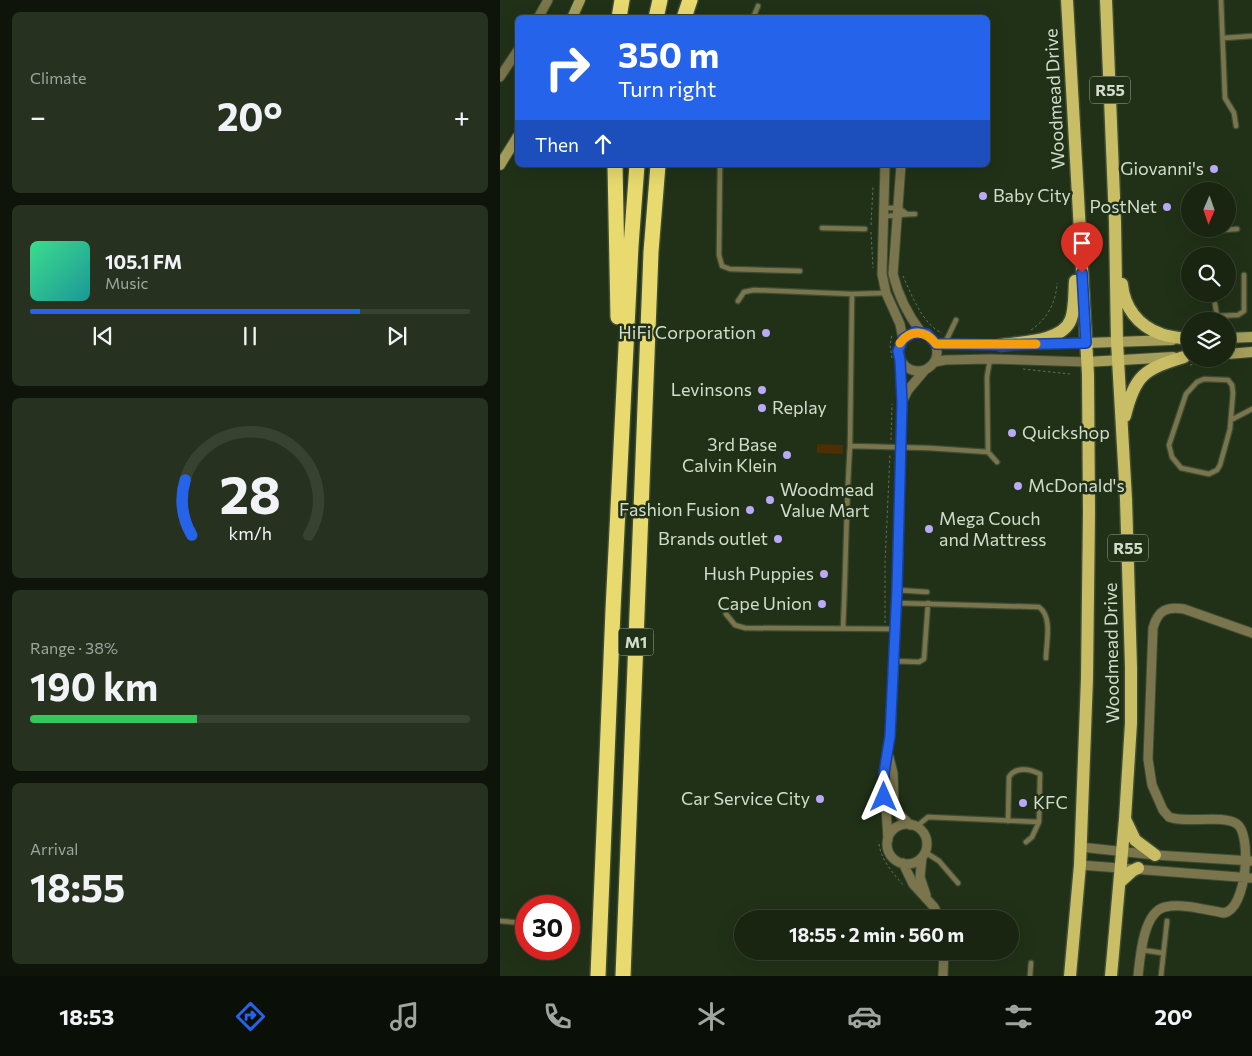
<!DOCTYPE html>
<meta charset="utf-8">
<style>
:root{--surface:#192511;--page:#26311f;--text:#f1f3f6;--muted:#9fa59f;--line:#374231;--accent:#2563eb}
body{margin:0;font-family:Commissioner,sans-serif;background:var(--page);color:var(--text);height:100vh;display:flex;flex-direction:column;font-size:19px;white-space:nowrap}
*{box-sizing:border-box;margin:0}
p{font-size:16px;color:var(--muted)}
.icon{flex:none;width:28px;height:28px;fill:none;stroke:currentColor;stroke-width:2;stroke-linecap:round;stroke-linejoin:round}
.map{position:relative;flex:1;overflow:hidden}
.sheet{display:flex;flex-direction:column;gap:12px;padding:12px;background:#0e1409;width:500px}
.sheet>*{flex:none}
.top-card{position:absolute;left:15px;top:15px;width:475px;height:152px;border-radius:8px;box-shadow:0 5px 20px #0002,0 0 0 1px var(--line);background:#2563eb;color:#fff;overflow:hidden}
.needle{width:32px;rotate:182deg}
.controls{position:absolute;left:681px;top:182px;display:grid;gap:10px}
.controls a{display:grid;place-items:center;width:55px;height:55px;border-radius:50%;background:var(--surface);box-shadow:0 5px 20px #0002,0 0 0 1px var(--line);font-size:25px}
.speed{position:absolute;left:15px;top:895px;display:flex;gap:10px;font-size:25px;font-weight:700;text-align:center}
.speed>*{display:grid;place-content:center;width:65px;height:65px;border-radius:50%;background:var(--surface);box-shadow:0 5px 20px #0002,0 0 0 1px var(--line);line-height:1}
.speed .limit{border:8px solid #d22;background:#fff;color:#111}
.pin{position:absolute;display:grid;place-items:center;width:42px;height:42px;color:#fff;margin:-51px -21px;border-radius:50% 50% 50% 0;rotate:-45deg;box-shadow:0 0 5px #0007}
.pin .icon{rotate:45deg}
.me{position:absolute;width:55px;margin:-28px;rotate:0deg;stroke-linejoin:round;filter:drop-shadow(0 0 4px #0008)}
.turn{display:flex;align-items:center;gap:18px;height:105px;padding:0 20px;font-size:22px}
.turn .icon{width:65px;height:65px;stroke-width:2.5}
.turn b{display:block;font-size:35px;line-height:42px}
.then{display:flex;align-items:center;height:48px;padding:0 20px;background:#0003;gap:10px;font-size:19px}
.big{font-size:38px;font-weight:700;line-height:1.1}
.sheet .widget{flex:1;display:flex;flex-direction:column;justify-content:center;gap:8px;min-width:0;padding:0 18px;border-radius:8px;background:var(--page)}
.sheet .dial{align-items:center;gap:0}
.dial svg{height:130px;overflow:visible;fill:none;stroke:var(--line);stroke-width:7;stroke-linecap:round;text-anchor:middle}
.dial text{fill:var(--text);stroke:none}
.song{display:flex;align-items:center;gap:15px}
.cover{width:60px;height:60px;border-radius:8px;background:linear-gradient(135deg,hsl(150 70% 55%),hsl(180 70% 35%))}
.played{height:5px;border-radius:2px;background:linear-gradient(90deg,var(--accent) 75%,var(--line) 75%)}
.keys{display:flex;justify-content:space-around;direction:ltr}
.heat{display:flex;justify-content:space-between;align-items:center;font-size:28px;direction:ltr}
.charge{height:8px;border-radius:4px;background:linear-gradient(90deg,#34c759 38%,var(--line) 0)}
.trip{position:absolute;left:234px;top:910px;width:285px;height:50px;border-radius:25px;background:var(--surface);box-shadow:0 5px 20px #0002,0 0 0 1px var(--line);font-weight:700;line-height:50px;text-align:center}
.menu{display:flex;height:80px;justify-content:space-around;align-items:center;background:#0a0f07;color:var(--muted)}
.menu .icon{width:35px;height:35px}
.menu .on{color:var(--accent)}
.menu b{font-size:22px;color:var(--text)}
main{display:flex;flex:1;min-height:0}
.map>svg:first-child{display:block}
.green{fill:#4d2f01}
.lines{fill:none;stroke-linecap:round;stroke-linejoin:round}
.lane-casing{stroke:#3d4c34;stroke-width:7}
.street-casing{stroke:#3d4c34;stroke-width:11}
.secondary-casing{stroke:#3d4c34;stroke-width:12}
.primary-casing{stroke:#3d4c34;stroke-width:15}
.highway-casing{stroke:#3d4c34;stroke-width:18}
.path{stroke:#62705a;stroke-width:1;stroke-dasharray:2.5 2.5;stroke-linecap:butt}
.lane{stroke:#7a754c;stroke-width:4.5}
.street{stroke:#7a754c;stroke-width:9}
.secondary{stroke:#a69e5b;stroke-width:10}
.primary{stroke:#c9bd65;stroke-width:12}
.highway{stroke:#e8da6e;stroke-width:15}
.route-casing{stroke:#184099;stroke-width:12}
.route{stroke:#2563eb;stroke-width:9}
.slow{stroke:#f59e0b;stroke-width:9}
.poi-dot{fill:#baaaf6;stroke:#213117;stroke-width:2}
.labels{text-anchor:middle;stroke-width:5;stroke-linejoin:round;paint-order:stroke}
.shield{fill:#213117;stroke:#9da996;stroke-width:1}
.shield-label{font-size:16px;font-weight:bold;fill:#d2dccc}
.street-label{font-size:18px;fill:#d2dccc;stroke:#213117}
.poi-label{font-size:18px;fill:#d2dccc;stroke:#213117;text-anchor:end}
</style>
<main>
<section class="sheet">
<div class="widget"><p>Climate</p>
<div class="heat"><a>−</a><b class="big">20°</b><a>+</a></div>
</div>
<div class="widget">
<div class="song"><i class="cover"></i><div><b>105.1 FM</b><p>Music</p></div></div>
<div class="played"></div>
<div class="keys"><svg class="icon" aria-label="previous" viewBox="0 0 24 24"><path d="M18 5L8 12l10 7zM5 5v14"/></svg><svg class="icon" aria-label="pause" viewBox="0 0 24 24"><path d="M8 5v14M16 5v14"/></svg><svg class="icon" aria-label="next" viewBox="0 0 24 24"><path d="M6 5l10 7-10 7zM19 5v14"/></svg></div>
</div>
<div class="widget dial"><svg viewBox="0 0 100 80">
<path d="M14 69A42 42 0 1 1 86 69"/>
<path d="M14 69A42 42 0 0 1 10 35" stroke="#2563eb"/>
<text x="50" y="56" font-size="32" font-weight="700">28</text>
<text x="50" y="72" font-size="11">km/h</text>
</svg></div>
<div class="widget"><p>Range · 38%</p><b class="big">190 km</b><div class="charge"></div></div>
<div class="widget"><p>Arrival</p><b class="big">18:55</b></div>
</section>
<div class="map">
<svg width="752" height="976" viewBox="0 0 752 976">
<rect width="100%" height="100%" fill="#213117"/>
<path class="green" d="M317,444L343,445V454L317,453Z"/>
<g class="lines">
<g class="lane-casing">
<path id="lane" d="M721,0L725,98L734,113L736,126
M253,18L258,6
M724,38L752,36
M220,165L219,255L222,266L230,269L300,271
M383,208H399L407,214
M384,216C395,216 405,214 415,214
M322,228L365,229
M709,231L737,229
M238,301L244,292L254,290L352,294
M715,304L717,316L738,315L744,311V275
M445,343L456,320
M704,379L728,380L732,385L733,393L730,429L720,465L717,470L709,474L681,468L672,457L669,445L686,394L697,382Z
M731,420L752,409
M350,446L352,294L386,293
M488,452L487,377L490,359
M397,590L427,592
M397,603L539,607C553,617 546,643 546,658
M226,614L235,625L245,628L396,629
M343,628C346,567 346,507 350,446L429,448L488,452L497,462
M393,661L419,662L424,659L428,603
M508,821L509,777C516,766 530,769 540,774L539,822
M416,827L428,817L539,822L532,837L526,842
M425,852L439,861L458,883
M0,921L25,923
M642,950L663,953
M530,976L531,963
M661,976L667,921"/>
</g>
<g class="street-casing">
<path id="street" d="M38,18L48,0
M0,77L18,50
M385,165L382,274L386,293L400,324L403,339
M401,165L393,274C398,295 408,315 421,332
M399 352a19 19 0 1 1 38 0a19 19 0 1 1-38 0Z
M436,343L506,345
M538,344L586,343
M435,362L445,360L490,359L587,362
M402,402L408,390L425,370
M389,757L393,773L394,804L399,814L410,825
M387 844a20 20 0 1 1 40 0a20 20 0 1 1-40 0Z
M388,840L384,773L390,736L397,590L402,402L400,360
M580,847L655,855L752,861
M422,857L420,877L426,895
M403,863L413,884L434,907L440,919
M580,865L752,878
M443,976L444,951
M638,976C640,958 643,912 665,907C683,903 706,910 724,913C747,909 752,834 737,824C722,814 687,824 669,817L663,810L652,785L648,759L653,628C658,610 667,606 684,609L752,633"/>
</g>
<g class="secondary-casing">
<path id="secondary" d="M72,18L80,0
M0,165L18,136
M728,338L752,337
M586,343L672,340
M728,354L752,352
M587,362L673,357"/>
</g>
<g class="primary-casing">
<path id="primary" d="M567,0L588,375L589,512L587,678L580,865L570,976
M606,0L615,222L617,342L626,499L631,667V723L625,819L611,976
M622,284C624,307 638,326 661,334C669,337 680,338 689,339
M501,345C521,342 563,342 571,319C575,308 574,293 575,281
M625,416C635,375 644,369 684,357
M625,819L635,840L655,855
M620,882L632,871L638,868"/>
</g>
<g class="highway-casing">
<path id="highway" d="M119,18L122,0
M156,18L160,0
M184,18L190,0
M115,165L118,317
M98,976L113,610L131,246L137,165
M123,976L151,252L158,165"/>
</g>
<path class="path" d="M371,225L373,187
M371,232L373,268
M403,276C411,294 423,325 442,333
M531,330C547,319 556,303 557,283
M392,358L390,345L392,335
M690,365L724,362
M523,369L570,374
M391,440L392,404
M385,623V563L390,454
M379,844C381,860 393,873 403,885"/>
<use href="#lane" class="lane"/>
<use href="#street" class="street"/>
<use href="#secondary" class="secondary"/>
<use href="#primary" class="primary"/>
<use href="#highway" class="highway"/>
</g>
<g class="lines">
<g class="route-casing">
<path id="route" d="M384,797V773L390,736L397,590L402,402L400,360L398,351L403,339L415,332L427,334L436,344L501,345L586,343L582,273"/>
</g>
<use href="#route" class="route"/>
<path class="slow" d="M400,343C410,329 426,330 436,344H536"/>
</g>
<g class="poi-dot">
<circle cx="714" cy="169" r="5"/>
<circle cx="483" cy="196" r="5"/>
<circle cx="667" cy="207" r="5"/>
<circle cx="266" cy="333" r="5"/>
<circle cx="262" cy="390" r="5"/>
<circle cx="262" cy="408" r="5"/>
<circle cx="512" cy="433" r="5"/>
<circle cx="287" cy="455" r="5"/>
<circle cx="518" cy="486" r="5"/>
<circle cx="270" cy="500" r="5"/>
<circle cx="250" cy="510" r="5"/>
<circle cx="429" cy="529" r="5"/>
<circle cx="278" cy="539" r="5"/>
<circle cx="324" cy="574" r="5"/>
<circle cx="322" cy="604" r="5"/>
<circle cx="320" cy="799" r="5"/>
<circle cx="523" cy="803" r="5"/>
</g>
<g class="labels">
<g class="shield">
<rect x="590" y="76.5" width="40" height="27" rx="4"/>
<rect x="608" y="534.5" width="40" height="27" rx="4"/>
<rect x="118.5" y="628.5" width="35" height="27" rx="4"/>
</g>
<g class="shield-label">
<text x="610" y="96">R55</text>
<text x="628" y="554">R55</text>
<text x="136" y="648">M1</text>
</g>
<g class="street-label">
<text transform="translate(555 99) rotate(-93)" y="6">Woodmead Drive</text>
<text transform="translate(612 653) rotate(-91)" y="6">Woodmead Drive</text>
</g>
<g class="poi-label">
<text x="704" y="175">Giovanni's</text>
<text x="493" y="202" text-anchor="start">Baby City</text>
<text x="657" y="213">PostNet</text>
<text x="256" y="339">HiFi Corporation</text>
<text x="252" y="396">Levinsons</text>
<text x="272" y="414" text-anchor="start">Replay</text>
<text x="522" y="439" text-anchor="start">Quickshop</text>
<text x="277" y="451">3rd Base<tspan x="277" dy="21">Calvin Klein</tspan></text>
<text x="528" y="492" text-anchor="start">McDonald's</text>
<text x="280" y="496" text-anchor="start">Woodmead<tspan x="280" dy="21">Value Mart</tspan></text>
<text x="240" y="516">Fashion Fusion</text>
<text x="439" y="525" text-anchor="start">Mega Couch<tspan x="439" dy="21">and Mattress</tspan></text>
<text x="268" y="545">Brands outlet</text>
<text x="314" y="580">Hush Puppies</text>
<text x="312" y="610">Cape Union</text>
<text x="310" y="805">Car Service City</text>
<text x="533" y="809" text-anchor="start">KFC</text>
</g>
</g>
</svg>
<div class="controls">
<a><svg class="needle" viewBox="-14 -14 28 28"><path d="M0-13l5 13h-10z" fill="#e53935"/><path d="M0 13l5-13h-10z" fill="#9fa59f"/></svg></a>
<a><svg class="icon" aria-label="search" viewBox="0 0 24 24"><circle cx="10" cy="10" r="6"/><path d="M15 15l6 6"/></svg></a>
<a><svg class="icon" aria-label="layers" viewBox="0 0 24 24"><path d="M12 4l9 5-9 5-9-5zM3 14l9 5 9-5"/></svg></a>
</div>
<div class="speed"><div class="limit">30</div></div>
<div class="pin" style="left:582px;top:273px;background:#d93025"><svg class="icon" aria-label="arrive" viewBox="0 0 24 24"><path d="M6 21V4h12l-3 4 3 4H6"/></svg></div>
<svg class="me" style="left:384px;top:797px" viewBox="-20 -20 40 40"><path d="M0-17L14 15 0 8-14 15z" fill="#2563eb" stroke="#fff" stroke-width="4"/></svg>
<div class="trip">18:55 · 2 min · 560 m</div>
<div class="top-card">
<div class="turn"><svg class="icon" aria-label="right" viewBox="0 0 24 24"><path d="M7 20v-9h11M14 6l5 5-5 5"/></svg><div><b>350 m</b>Turn right</div></div>
<div class="then">Then<svg class="icon" aria-label="ahead" viewBox="0 0 24 24"><path d="M12 20V5M6 11l6-6 6 6"/></svg></div>
</div>
</div>
</main>
<nav class="menu">
<b>18:53</b>
<svg class="icon on" aria-label="directions" viewBox="0 0 24 24"><path d="M12 3l9 9-9 9-9-9zM9 14v-3h6M13 9l2 2-2 2"/></svg>
<svg class="icon" aria-label="music" viewBox="0 0 24 24"><path d="M9 18V5l10-2v13"/><circle cx="6" cy="18" r="3"/><circle cx="16" cy="16" r="3"/></svg>
<svg class="icon" aria-label="phone" viewBox="0 0 24 24"><path d="M5 4h4l2 5-3 2q2 4 5 5l2-3 5 2v4C11 20 4 13 5 4z"/></svg>
<svg class="icon" aria-label="climate" viewBox="0 0 24 24"><path d="M12 3v18M4 7l16 10M4 17L20 7"/></svg>
<svg class="icon" aria-label="car" viewBox="0 0 24 24"><path d="M5 17H2v-5l4-1 3-4h7l3 4 3 1v5h-3M9 17h6M6 11h13"/><circle cx="7" cy="17" r="2"/><circle cx="17" cy="17" r="2"/></svg>
<svg class="icon" aria-label="filters" viewBox="0 0 24 24"><path d="M4 7h16M4 17h16"/><circle cx="9" cy="7" r="2"/><circle cx="15" cy="17" r="2"/></svg>
<b>20°</b>
</nav>
